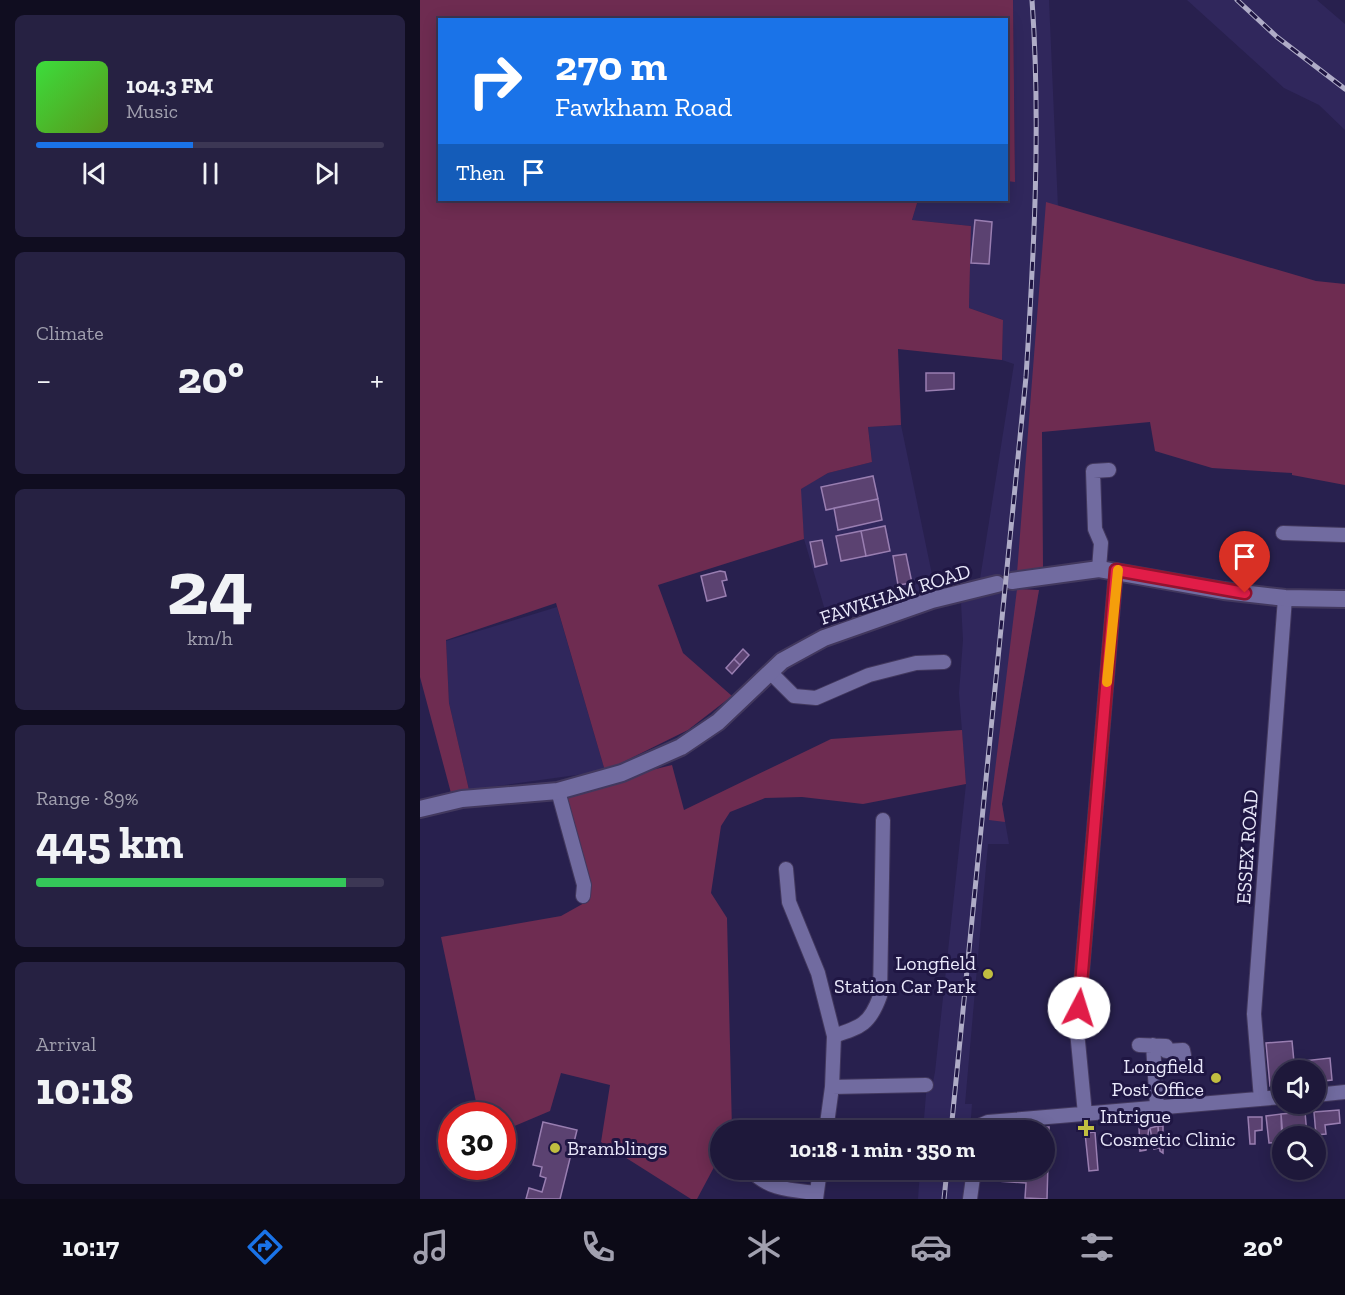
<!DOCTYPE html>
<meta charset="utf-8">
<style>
:root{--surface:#1e183a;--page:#262142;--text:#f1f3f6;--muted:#a1a0af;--line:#3c3754;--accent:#1a73e8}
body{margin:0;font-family:"Zilla Slab",serif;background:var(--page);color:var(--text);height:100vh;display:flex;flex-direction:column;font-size:22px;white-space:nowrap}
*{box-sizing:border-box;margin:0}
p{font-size:20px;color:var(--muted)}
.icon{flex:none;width:33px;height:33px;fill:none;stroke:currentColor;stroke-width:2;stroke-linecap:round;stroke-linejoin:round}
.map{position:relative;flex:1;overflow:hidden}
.panel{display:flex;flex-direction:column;gap:15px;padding:15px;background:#100d20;width:420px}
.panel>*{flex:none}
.banner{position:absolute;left:18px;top:18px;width:570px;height:183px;border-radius:0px;box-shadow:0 3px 15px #0003,0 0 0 2px var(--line);background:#1a73e8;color:#fff;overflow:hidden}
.buttons{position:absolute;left:852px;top:1060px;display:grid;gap:12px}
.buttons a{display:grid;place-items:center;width:54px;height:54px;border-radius:50%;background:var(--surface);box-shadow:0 3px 15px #0003,0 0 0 2px var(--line);font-size:30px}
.speed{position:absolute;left:18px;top:1102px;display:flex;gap:12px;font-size:30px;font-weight:700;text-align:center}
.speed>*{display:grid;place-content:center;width:78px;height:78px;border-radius:50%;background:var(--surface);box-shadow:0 3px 15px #0003,0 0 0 2px var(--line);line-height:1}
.speed .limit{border:9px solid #d22;background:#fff;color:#111}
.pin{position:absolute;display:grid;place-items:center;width:51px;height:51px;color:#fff;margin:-62px -26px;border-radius:50% 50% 50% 0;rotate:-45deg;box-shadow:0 0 6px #0007}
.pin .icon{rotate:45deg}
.me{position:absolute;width:66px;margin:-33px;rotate:5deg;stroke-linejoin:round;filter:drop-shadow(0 0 4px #0008)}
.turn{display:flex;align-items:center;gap:21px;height:126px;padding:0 18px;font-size:27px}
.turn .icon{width:78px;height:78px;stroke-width:2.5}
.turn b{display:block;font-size:42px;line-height:51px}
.then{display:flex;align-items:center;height:57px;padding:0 18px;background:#0003;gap:12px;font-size:22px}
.big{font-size:45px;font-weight:800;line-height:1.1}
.panel .tile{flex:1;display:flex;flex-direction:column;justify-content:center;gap:9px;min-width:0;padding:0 21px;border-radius:9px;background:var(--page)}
.panel .dial{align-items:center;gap:0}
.dial b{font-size:78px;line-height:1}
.song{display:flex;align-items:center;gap:18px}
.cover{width:72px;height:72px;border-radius:9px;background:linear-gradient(135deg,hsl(120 70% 55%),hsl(90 70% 35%))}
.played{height:6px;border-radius:3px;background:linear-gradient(90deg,var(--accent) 45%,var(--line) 45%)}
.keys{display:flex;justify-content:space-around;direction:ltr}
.heat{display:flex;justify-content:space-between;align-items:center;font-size:33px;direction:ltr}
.charge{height:9px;border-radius:4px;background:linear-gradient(90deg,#34c759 89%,var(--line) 0)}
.trip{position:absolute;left:290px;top:1120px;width:345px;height:60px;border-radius:30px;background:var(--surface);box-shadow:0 3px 15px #0003,0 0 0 2px var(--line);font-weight:800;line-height:60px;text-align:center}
.dock{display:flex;height:96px;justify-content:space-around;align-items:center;background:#0c0a17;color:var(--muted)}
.dock .icon{width:42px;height:42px}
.dock .selected{color:var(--accent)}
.dock b{font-size:27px;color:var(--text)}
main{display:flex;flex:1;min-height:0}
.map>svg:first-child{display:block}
.built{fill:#30275c}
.green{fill:#6e2c51}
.building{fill:#5b4271;stroke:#997eb1;stroke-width:1.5}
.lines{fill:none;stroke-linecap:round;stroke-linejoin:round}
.minor-casing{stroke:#42385e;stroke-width:16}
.tertiary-casing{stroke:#42385e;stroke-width:20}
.minor{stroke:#716ba0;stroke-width:14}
.tertiary{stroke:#716ba0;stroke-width:16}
.rail-casing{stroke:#afacc7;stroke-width:5}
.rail{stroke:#1f1643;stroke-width:3;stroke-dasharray:9;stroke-linecap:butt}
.route-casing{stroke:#92132f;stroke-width:15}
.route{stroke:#e11d48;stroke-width:10}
.slow{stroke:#f59e0b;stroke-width:10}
.poi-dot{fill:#c1be40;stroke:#1f1643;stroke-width:2}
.labels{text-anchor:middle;stroke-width:6;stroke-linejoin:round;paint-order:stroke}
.street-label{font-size:20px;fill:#eae9fb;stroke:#1f1643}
.poi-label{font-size:20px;fill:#eae9fb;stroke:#1f1643;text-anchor:end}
</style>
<main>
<section class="panel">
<div class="tile">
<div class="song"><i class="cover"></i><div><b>104.3 FM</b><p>Music</p></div></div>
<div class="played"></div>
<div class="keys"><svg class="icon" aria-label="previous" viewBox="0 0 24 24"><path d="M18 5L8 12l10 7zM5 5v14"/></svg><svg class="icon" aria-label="pause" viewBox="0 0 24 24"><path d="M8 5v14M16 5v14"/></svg><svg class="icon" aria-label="next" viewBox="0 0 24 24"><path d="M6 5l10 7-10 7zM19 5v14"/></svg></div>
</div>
<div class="tile"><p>Climate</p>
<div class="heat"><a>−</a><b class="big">20°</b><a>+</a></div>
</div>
<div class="tile dial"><b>24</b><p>km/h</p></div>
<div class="tile"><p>Range · 89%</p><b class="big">445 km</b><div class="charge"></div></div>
<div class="tile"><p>Arrival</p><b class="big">10:18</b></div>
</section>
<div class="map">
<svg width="925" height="1199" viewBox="0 0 925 1199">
<rect width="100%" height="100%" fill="#28204e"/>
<path class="built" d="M593,0H629L638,208L618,393L623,568L560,579L594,364L582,360L583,320L549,308L551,226L492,220L498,200H586L587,181H595Z
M767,0H897L925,24V130L899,105L864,88Z
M481,425L515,589L422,605L407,617L384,539L380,489L408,473L452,462L448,427Z
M597,589L619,590L582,804L589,844H568L545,1104H552L550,1131H503L507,1082H513L515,1072L546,784L539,693L543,640L541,603Z
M137,607L185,771L49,790L29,703L26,641Z
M500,1170H548L546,1199H498Z"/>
<path class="green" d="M0,0H593L595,182L587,181L586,20H20V200H498L492,220L551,226L549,308L583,320L582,360L478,349L481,425L448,427L452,462L408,473L381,489L384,539L238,585L263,653L312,696L268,730L185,771L136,603L26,640L29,703L49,790L31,793L0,677Z
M626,202L896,281L925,284V485L872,475V473L792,468L735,451L730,422L622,432L623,568L597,573Z
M597,589L619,590L582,804L585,822L569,820Z
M542,730L546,784L443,804L382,797L345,798L310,812L301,826L291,893L307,918L312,1131H300V1156L277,1199H271L181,1142L190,1085L141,1073L130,1111L83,1131L82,1116H59L21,937L141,916L166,902L169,886L146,795L171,785L252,765L264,810L411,739Z"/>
<path class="building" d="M555,220L572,222L569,264L551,263Z
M506,373H534V389L506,391Z
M453,476L458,499L406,510L401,487Z
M458,499L462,520L418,530L414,508Z
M465,526L470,551L446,556L441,531Z
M441,531L446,556L421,561L416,536Z
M402,540L407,564L395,567L390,542Z
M486,554L492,583L478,585L473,556Z
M300,571L305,572L307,580L302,581L306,596L287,601L281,576Z
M323,649L329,655L320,665L314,659Z
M314,659L320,665L312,674L306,668Z
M872,1041L874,1062L910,1058L912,1080L896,1082V1071H862V1085L850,1086L846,1043Z
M919,1110L920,1123L905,1125L906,1134L896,1135L894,1112Z
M885,1112L887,1135L863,1137L861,1114Z
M861,1114L862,1142L849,1143L846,1116Z
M828,1117H842V1130L835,1131V1144H830Z
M123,1122L157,1130L140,1199H106L109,1188L122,1192L126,1178L120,1176L122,1167L113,1165Z
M738,1126H743V1153L740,1151Z
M738,1126L739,1148L734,1149L730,1128Z
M629,1127L627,1199L605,1198L606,1183L563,1180L564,1170H624V1131H609V1128Z
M719,1127H729L726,1150L720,1151Z
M675,1132L678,1170L669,1171L665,1133Z"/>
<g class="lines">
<g class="minor-casing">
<path id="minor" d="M863,533L925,535
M679,569L681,543L675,529L673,471L689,470
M350,672L374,696L396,698L449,675L496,663L524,662
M138,791L164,885L163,896
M366,869L369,902L398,973L414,1036L412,1087L406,1131
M414,1036C441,1027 450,1024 460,996L463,820
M719,1045L746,1046V1051L763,1050L764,1055
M733,1045L737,1107
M412,1087L506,1085
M896,1095L925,1092
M841,1099L834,1014L865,598
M665,1114L657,1031L696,570
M559,1131L561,1125L568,1122L862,1097
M331,1170C348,1190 372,1190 396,1193
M396,1199L400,1170
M550,1199L554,1170"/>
</g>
<g class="tertiary-casing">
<path id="tertiary" d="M592,581L679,569L804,591L865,598L925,599
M0,809L42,799L138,791L202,773L261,747L298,722L362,661L404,638L512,600L577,584"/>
</g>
<use href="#minor" class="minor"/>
<use href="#tertiary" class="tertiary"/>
<g class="rail-casing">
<path id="rail" d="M817,0L857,37L925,89
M531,1131L606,377C614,251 621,125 612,0
M524,1199L527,1170"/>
</g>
<use href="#rail" class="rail"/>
</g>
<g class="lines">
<g class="route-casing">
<path id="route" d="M659,1008L696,570L825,593"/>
</g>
<use href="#route" class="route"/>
<path class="slow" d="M687,682L698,570"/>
</g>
<g class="poi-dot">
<circle cx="568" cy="974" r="6"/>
<circle cx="796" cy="1078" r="6"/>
<path d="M663 1119h6v6h6v6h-6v6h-6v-6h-6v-6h6z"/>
<circle cx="135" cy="1148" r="6"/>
</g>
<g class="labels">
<g class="street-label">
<text transform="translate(475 594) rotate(-18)" y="7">FAWKHAM ROAD</text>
<text transform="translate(827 847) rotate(-86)" y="7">ESSEX ROAD</text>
</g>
<g class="poi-label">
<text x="556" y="970">Longfield<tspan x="556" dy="23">Station Car Park</tspan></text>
<text x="784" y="1073">Longfield<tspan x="784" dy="23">Post Office</tspan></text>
<text x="680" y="1123" text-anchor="start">Intrigue<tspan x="680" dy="23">Cosmetic Clinic</tspan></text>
<text x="147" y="1155" text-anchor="start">Bramblings</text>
</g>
</g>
</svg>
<div class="buttons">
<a><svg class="icon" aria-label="sound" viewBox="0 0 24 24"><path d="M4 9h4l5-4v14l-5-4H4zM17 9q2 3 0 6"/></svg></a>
<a><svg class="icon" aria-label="search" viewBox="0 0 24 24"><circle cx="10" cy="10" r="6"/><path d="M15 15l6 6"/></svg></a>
</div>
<div class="speed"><div class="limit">30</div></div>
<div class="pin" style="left:825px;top:593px;background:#d93025"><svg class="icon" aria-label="arrive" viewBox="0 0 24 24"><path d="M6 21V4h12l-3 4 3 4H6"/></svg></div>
<svg class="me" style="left:659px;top:1008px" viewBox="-20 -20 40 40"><circle r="19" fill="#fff"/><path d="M0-13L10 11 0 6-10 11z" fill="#e11d48"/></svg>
<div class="trip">10:18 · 1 min · 350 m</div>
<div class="banner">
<div class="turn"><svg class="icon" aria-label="right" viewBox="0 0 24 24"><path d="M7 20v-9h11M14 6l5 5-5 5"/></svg><div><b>270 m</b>Fawkham Road</div></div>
<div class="then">Then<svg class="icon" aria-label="arrive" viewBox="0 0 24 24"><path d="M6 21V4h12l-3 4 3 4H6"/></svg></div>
</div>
</div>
</main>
<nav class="dock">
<b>10:17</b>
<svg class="icon selected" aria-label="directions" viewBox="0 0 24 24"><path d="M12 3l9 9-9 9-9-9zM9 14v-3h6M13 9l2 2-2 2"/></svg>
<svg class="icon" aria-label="music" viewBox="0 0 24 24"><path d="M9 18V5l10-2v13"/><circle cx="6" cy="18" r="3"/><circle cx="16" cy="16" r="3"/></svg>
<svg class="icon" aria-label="phone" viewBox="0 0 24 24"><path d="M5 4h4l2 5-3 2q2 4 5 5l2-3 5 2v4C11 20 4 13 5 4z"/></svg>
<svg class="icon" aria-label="climate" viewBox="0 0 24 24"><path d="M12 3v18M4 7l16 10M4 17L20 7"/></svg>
<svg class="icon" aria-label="car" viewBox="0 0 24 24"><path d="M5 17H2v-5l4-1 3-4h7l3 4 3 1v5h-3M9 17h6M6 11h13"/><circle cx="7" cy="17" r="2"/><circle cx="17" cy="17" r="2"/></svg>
<svg class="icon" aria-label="filters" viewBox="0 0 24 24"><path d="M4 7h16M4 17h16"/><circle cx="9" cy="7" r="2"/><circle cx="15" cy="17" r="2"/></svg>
<b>20°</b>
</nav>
